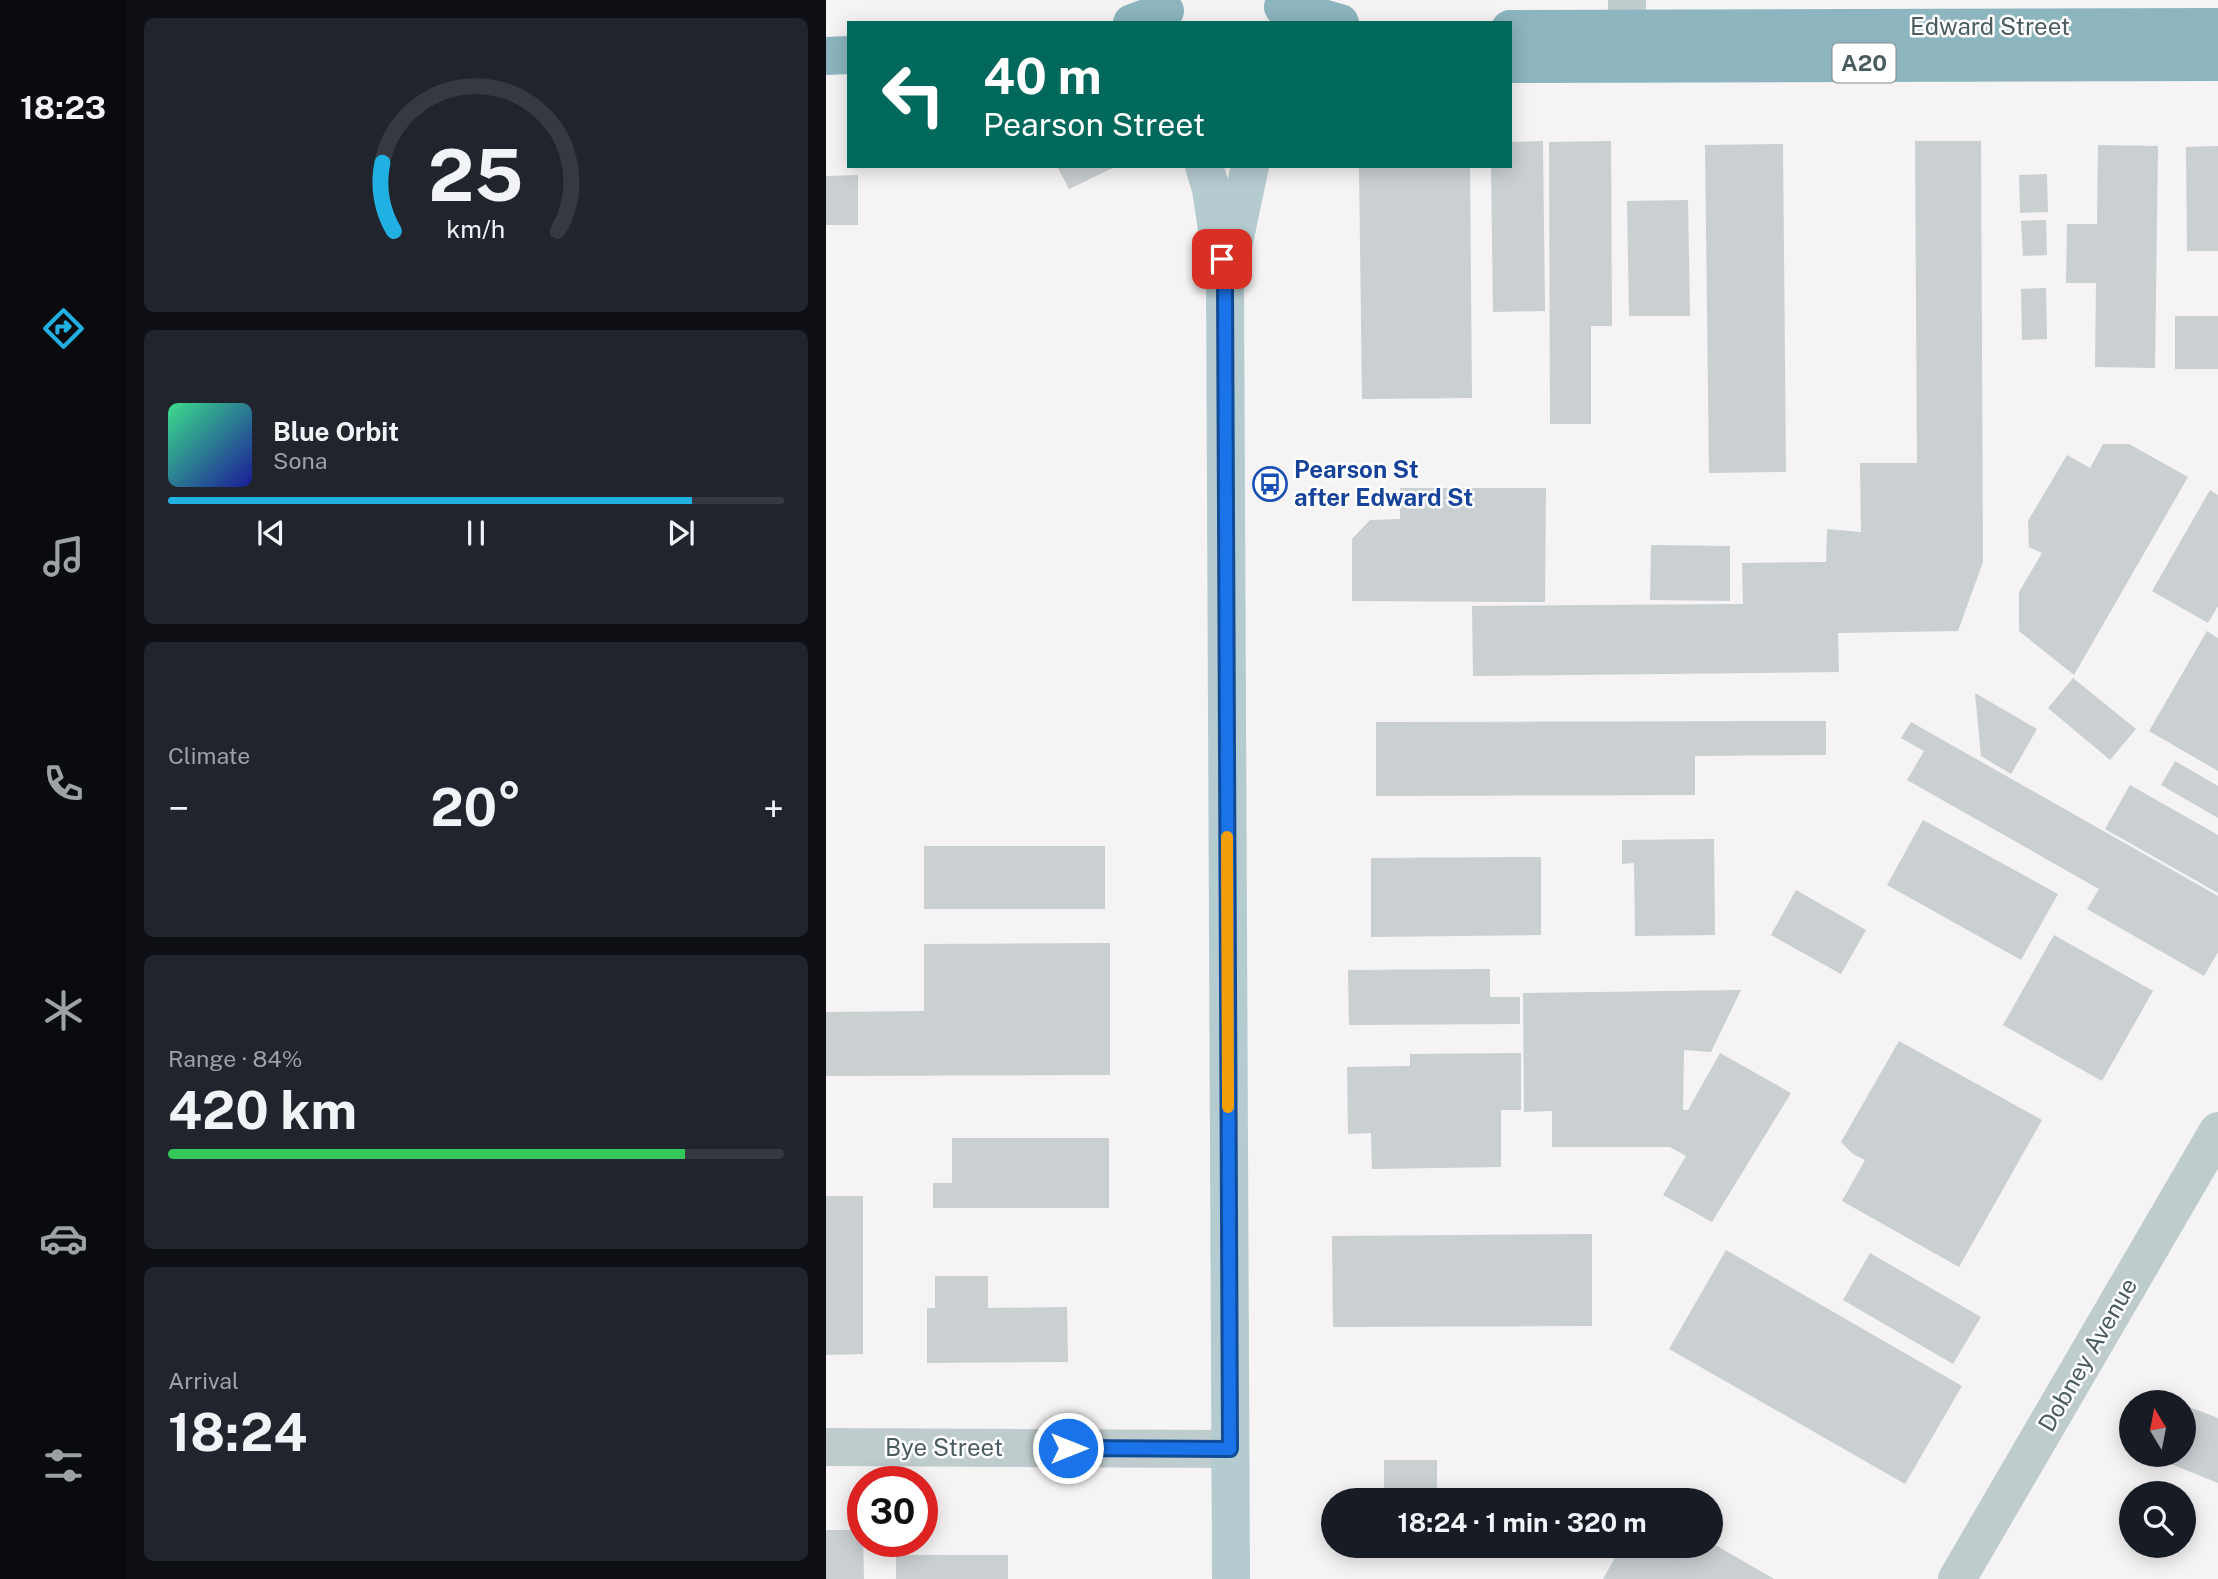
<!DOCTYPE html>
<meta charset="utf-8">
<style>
:root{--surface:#171b24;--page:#20242c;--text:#f1f3f6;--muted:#9ea1a6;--line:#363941;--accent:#20b0e1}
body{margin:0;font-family:"Public Sans",sans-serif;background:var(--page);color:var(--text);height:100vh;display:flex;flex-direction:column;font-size:26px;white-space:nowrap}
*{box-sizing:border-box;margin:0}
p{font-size:23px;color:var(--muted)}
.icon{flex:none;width:38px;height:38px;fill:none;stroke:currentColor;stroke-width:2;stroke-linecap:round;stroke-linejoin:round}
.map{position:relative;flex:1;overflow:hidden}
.details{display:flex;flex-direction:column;gap:18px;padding:18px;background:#0d0f14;width:700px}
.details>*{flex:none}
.top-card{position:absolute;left:21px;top:21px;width:665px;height:147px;border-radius:0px;box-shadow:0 4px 18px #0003;background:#00695c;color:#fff;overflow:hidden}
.needle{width:46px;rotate:350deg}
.controls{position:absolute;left:1293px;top:1390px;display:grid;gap:14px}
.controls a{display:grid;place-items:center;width:77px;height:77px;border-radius:50%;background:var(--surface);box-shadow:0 4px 18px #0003;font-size:35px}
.speed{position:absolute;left:21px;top:1466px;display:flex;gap:14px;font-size:35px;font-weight:700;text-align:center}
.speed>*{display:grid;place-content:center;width:91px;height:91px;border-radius:50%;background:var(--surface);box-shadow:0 4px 18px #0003;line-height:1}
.speed .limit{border:10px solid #d22;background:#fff;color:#111}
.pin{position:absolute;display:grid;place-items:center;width:60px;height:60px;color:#fff;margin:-30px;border-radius:14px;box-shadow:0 4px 10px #0006}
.me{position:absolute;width:77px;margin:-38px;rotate:90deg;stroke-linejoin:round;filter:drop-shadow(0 0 5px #0008)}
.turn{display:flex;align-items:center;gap:24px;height:147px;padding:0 21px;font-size:32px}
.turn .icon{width:91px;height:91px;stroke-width:2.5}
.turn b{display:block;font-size:49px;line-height:60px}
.big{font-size:52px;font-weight:700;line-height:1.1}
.details .widget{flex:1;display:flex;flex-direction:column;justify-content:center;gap:10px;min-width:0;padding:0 24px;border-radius:10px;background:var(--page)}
.details .dial{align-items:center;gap:0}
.dial svg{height:182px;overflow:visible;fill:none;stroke:var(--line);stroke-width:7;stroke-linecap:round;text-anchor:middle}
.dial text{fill:var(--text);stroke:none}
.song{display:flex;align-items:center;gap:21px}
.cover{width:84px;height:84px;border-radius:10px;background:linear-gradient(135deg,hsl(150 70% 55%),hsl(240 70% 35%))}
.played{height:7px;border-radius:4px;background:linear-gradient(90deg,var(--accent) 85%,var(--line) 85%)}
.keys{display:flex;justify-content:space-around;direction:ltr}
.heat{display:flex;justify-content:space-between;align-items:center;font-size:38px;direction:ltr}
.charge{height:10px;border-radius:5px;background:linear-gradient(90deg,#34c759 84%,var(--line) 0)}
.trip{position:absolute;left:495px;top:1488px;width:402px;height:70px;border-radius:35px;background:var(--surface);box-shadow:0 4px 18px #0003;font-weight:700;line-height:70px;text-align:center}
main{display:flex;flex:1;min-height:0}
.menu{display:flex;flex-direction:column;width:126px;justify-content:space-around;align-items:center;background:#090b0e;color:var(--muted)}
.menu .icon{width:49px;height:49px}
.menu .on{color:var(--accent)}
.menu b{font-size:32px;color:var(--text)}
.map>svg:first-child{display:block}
.building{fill:#cacfd2}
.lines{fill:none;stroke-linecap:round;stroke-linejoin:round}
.minor{stroke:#bfccce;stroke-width:38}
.major{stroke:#b4cbd0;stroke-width:38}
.highway{stroke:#8cb5bf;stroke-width:38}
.route-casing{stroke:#114b97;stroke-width:18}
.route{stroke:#1a73e8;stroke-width:12}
.slow{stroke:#f59e0b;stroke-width:12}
.labels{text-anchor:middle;stroke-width:5;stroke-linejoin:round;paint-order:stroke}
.shield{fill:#fff;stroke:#818d90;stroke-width:2}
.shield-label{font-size:23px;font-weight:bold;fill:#4b5c60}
.street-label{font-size:24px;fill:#4b5c60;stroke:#fff}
.transit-label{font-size:24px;font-weight:bold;fill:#164399;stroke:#fff;text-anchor:start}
</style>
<main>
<nav class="menu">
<b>18:23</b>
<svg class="icon on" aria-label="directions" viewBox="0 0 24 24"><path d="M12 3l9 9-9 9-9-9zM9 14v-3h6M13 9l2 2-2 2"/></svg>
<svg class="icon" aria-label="music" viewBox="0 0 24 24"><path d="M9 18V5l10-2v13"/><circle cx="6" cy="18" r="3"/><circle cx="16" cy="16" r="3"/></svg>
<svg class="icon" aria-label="phone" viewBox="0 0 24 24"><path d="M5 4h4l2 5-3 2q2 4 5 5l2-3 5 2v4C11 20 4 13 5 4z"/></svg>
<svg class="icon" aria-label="climate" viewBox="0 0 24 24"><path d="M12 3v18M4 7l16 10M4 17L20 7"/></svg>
<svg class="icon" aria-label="car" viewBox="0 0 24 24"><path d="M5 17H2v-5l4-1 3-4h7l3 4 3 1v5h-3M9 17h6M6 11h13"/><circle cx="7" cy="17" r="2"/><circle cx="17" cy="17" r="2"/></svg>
<svg class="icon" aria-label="filters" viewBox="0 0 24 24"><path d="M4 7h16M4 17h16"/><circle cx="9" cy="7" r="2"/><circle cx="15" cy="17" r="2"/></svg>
</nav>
<section class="details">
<div class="widget dial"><svg viewBox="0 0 100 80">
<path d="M14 69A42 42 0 1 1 86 69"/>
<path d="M14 69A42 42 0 0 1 9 39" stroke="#20b0e1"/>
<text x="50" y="56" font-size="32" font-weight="700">25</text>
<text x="50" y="72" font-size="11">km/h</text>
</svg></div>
<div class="widget">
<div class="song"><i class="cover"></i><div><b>Blue Orbit</b><p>Sona</p></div></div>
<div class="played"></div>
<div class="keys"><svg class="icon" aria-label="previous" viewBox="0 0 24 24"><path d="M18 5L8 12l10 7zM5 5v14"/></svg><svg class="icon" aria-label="pause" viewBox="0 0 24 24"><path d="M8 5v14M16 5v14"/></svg><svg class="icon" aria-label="next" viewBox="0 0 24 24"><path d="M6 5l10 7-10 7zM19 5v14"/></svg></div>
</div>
<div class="widget"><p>Climate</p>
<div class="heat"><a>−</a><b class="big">20°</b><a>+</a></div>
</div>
<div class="widget"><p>Range · 84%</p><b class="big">420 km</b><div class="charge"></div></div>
<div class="widget"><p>Arrival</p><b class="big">18:24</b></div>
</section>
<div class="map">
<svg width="1392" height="1579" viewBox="0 0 1392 1579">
<rect width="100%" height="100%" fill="#f5f3f3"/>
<path class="building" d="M717,141L719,311L667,312L665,166H684V142Z
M785,141L786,326H765V424H724L723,142Z
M1089,141H1155L1157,562L1132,631L1012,633L1013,672L647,676L646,606L917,604L916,563L1000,562L1001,529L1035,532L1034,463H1091Z
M957,144L960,472L883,473L879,145Z
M1272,145L1332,146L1329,368L1269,367L1270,283H1240L1241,224H1271Z
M1392,146V251H1361L1360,147Z
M231,166H291L243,189Z
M533,166H644L646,398L536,399Z
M1221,174L1222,212L1194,213L1193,175Z
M32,175V225H0V176Z
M862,200L864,316H803L801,201Z
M1220,220L1221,255L1197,256L1195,221Z
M1220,288L1221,339L1196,340L1195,289Z
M1349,316H1392V369H1349Z
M1277,444H1303L1362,477L1248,675L1193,631V592L1216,553L1203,547L1202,521L1241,455L1264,468Z
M574,488H720L719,602L526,601V539L544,520L574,519Z
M1384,490L1392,495V606L1382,623L1326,591Z
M825,545L904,546V601L824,600Z
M1381,631L1392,638V771L1323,731Z
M1247,678L1310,729L1284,760L1222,708Z
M1149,693L1211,729L1185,774L1155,756Z
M1000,721V755L869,756V795L550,796V722Z
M1085,722L1392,896V952L1378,976L1261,909L1273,889L1081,780L1098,751L1075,738Z
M1349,761L1392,786V818L1335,785Z
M1304,785L1392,835V893L1279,829Z
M1097,820L1232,894L1195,960L1061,885Z
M888,839L889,935L809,936L808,863L796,864V840Z
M98,846H279V909H98Z
M715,857V935L545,937V858Z
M970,890L1040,930L1015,974L945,935Z
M1228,935L1327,991L1276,1081L1177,1025Z
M284,943V1075L0,1076V1012L98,1011V944Z
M664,969V997H694V1024L523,1025L522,970Z
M915,990L885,1052L858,1050L857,1110H862L894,1053L965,1093L886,1222L837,1195L860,1156L844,1147H726V1111L698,1112L697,993Z
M1073,1041L1216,1120L1133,1267L1016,1201L1039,1160L1027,1154L1015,1142Z
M695,1053V1110H675V1167L546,1169L545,1133L522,1134L521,1067L584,1066V1054Z
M126,1138H283V1208H107V1183H126Z
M0,1196H37V1354L0,1355Z
M766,1234V1326L507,1327L506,1236Z
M900,1250L1136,1386L1079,1484L843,1349Z
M1044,1253L1155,1317L1127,1364L1017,1300Z
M109,1276H162V1308L241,1307L242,1362L101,1363V1308H109Z
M1358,1405L1392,1418V1483L1320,1454H1358Z
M558,1460H611V1500H558Z
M0,1530H37L38,1579H0Z
M886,1543L948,1579H777L796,1545Z
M558,1545H610V1550H558Z
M70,1555H182V1579H70Z"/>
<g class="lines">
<path class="minor" d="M801,29V0
M0,1447L404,1449
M1131,1579L1392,1131"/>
<path class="major" d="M378,166L385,189L399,283L405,1579
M405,256L424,166"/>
<path class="highway" d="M457,7L514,23
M306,23L339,11
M684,29L1392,27
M0,56L23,55
M684,64L1392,62"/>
</g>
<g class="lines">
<g class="route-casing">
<path id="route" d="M242,1448L404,1449L399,283L396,259"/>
</g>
<use href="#route" class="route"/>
<path class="slow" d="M401,837L402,1107"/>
</g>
<defs>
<g id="bus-ring" transform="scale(1.75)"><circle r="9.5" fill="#fff" stroke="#1a4fb4" stroke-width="1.5"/><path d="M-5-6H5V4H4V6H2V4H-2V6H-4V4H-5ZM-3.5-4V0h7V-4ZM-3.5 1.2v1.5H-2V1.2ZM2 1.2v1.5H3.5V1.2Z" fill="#1a4fb4"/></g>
</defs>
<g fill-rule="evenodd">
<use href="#bus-ring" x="444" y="484"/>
</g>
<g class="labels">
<rect class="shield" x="1006.5" y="43.5" width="63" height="39" rx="5"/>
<g class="shield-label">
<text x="1038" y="71">A20</text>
</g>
<g class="street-label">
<text x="1164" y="35">Edward Street</text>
<text transform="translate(1262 1355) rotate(-60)" y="8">Dobney Avenue</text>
<text x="118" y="1456">Bye Street</text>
</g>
<g class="transit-label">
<text x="468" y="478">Pearson St<tspan x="468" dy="28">after Edward St</tspan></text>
</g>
</g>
</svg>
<div class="controls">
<a><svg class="needle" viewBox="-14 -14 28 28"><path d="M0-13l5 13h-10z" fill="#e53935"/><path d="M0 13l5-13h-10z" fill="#9ea1a6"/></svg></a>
<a><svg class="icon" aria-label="search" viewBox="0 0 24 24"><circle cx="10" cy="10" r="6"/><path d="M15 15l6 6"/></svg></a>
</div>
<div class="speed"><div class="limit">30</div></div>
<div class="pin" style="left:396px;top:259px;background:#d93025"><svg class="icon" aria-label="arrive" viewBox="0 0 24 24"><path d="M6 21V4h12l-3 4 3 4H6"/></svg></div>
<svg class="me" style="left:242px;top:1448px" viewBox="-20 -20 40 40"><circle r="17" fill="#1a73e8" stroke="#fff" stroke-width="3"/><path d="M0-11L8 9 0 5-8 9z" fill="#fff"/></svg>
<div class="trip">18:24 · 1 min · 320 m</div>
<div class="top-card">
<div class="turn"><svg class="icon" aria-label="left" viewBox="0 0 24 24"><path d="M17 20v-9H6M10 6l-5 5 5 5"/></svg><div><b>40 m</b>Pearson Street</div></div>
</div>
</div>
</main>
